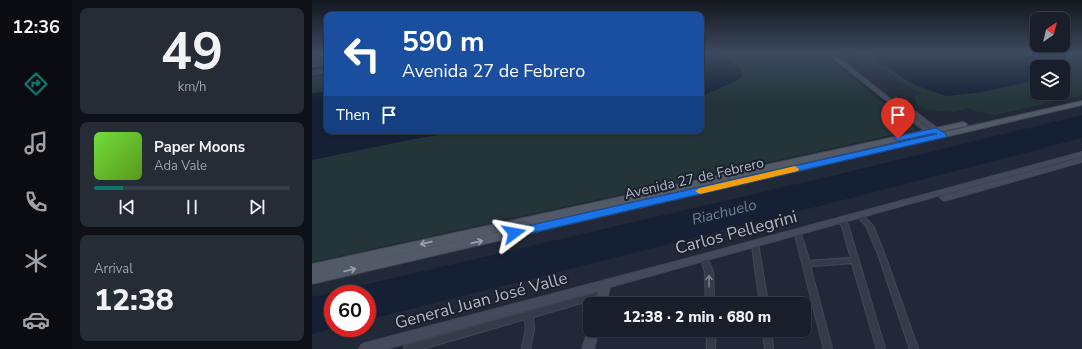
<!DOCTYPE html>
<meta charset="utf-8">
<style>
:root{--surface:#191f2a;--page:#262c36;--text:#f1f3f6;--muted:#9fa2a8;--line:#373d47;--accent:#0f766e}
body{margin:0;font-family:"Nunito Sans",sans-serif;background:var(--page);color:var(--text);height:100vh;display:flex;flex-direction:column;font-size:15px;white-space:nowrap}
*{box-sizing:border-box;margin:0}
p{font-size:13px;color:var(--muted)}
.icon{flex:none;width:22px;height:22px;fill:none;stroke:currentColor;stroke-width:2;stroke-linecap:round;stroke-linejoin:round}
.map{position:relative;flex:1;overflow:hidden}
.drawer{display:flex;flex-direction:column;gap:8px;padding:8px;background:#0e1117;width:240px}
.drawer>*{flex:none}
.hud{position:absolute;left:12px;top:12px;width:380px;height:122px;border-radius:8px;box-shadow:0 1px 3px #0004,0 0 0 1px var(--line);background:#1a4fa0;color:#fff;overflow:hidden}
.needle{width:26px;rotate:35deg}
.controls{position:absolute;left:718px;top:12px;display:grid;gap:8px}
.controls a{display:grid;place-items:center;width:40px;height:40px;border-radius:8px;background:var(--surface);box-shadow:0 1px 3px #0004,0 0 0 1px var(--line);font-size:20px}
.speed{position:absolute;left:12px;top:285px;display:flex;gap:8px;font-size:20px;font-weight:700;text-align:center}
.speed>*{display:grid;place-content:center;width:52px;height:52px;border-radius:50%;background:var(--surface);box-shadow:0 1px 3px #0004,0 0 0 1px var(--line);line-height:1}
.speed .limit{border:6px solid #d22;background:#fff;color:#111}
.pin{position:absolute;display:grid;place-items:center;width:34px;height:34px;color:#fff;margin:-41px -17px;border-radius:50% 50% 50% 0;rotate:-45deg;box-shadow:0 0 4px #0007}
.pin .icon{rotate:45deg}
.me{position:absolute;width:44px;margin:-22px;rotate:77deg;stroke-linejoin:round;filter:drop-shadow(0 0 3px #0008)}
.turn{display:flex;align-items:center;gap:14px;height:84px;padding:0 12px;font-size:18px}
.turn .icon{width:52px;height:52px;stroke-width:2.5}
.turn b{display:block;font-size:28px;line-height:34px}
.then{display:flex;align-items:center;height:38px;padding:0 12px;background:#0003;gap:8px;font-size:15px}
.big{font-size:30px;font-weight:800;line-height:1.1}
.drawer .tile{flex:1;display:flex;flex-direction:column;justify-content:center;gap:6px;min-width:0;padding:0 14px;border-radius:8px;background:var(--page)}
.drawer .dial{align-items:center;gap:0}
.dial b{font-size:52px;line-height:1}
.song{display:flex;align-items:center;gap:12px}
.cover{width:48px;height:48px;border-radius:6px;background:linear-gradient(135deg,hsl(100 70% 55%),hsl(90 70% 35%))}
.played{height:4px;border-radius:2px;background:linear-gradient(90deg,var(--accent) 15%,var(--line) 15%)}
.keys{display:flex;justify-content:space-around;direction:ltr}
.trip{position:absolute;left:271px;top:297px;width:228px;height:40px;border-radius:8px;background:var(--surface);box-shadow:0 1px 3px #0004,0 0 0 1px var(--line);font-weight:800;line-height:40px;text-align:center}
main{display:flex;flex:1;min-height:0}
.tabs{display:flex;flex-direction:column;width:72px;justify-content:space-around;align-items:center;background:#0a0c11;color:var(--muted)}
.tabs .icon{width:28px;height:28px}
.tabs .current{color:var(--accent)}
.tabs b{font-size:18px;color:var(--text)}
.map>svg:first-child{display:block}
.green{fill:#233539}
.water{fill:#152035}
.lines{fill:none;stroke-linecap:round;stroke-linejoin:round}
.street-casing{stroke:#3e4552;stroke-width:2.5}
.secondary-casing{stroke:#3e4552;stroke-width:2}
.primary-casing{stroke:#3e4552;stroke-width:2}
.street{fill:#353b48;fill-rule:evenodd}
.secondary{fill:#434a5b;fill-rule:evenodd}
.primary{fill:#525a68;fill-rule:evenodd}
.oneway{stroke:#989fae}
.oneway2{stroke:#787f8d}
.route{fill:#1a73e8;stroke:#114b97}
.slow{fill:#f59e0b}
.labels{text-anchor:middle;stroke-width:4;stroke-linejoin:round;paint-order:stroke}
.street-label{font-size:14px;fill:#afb6c5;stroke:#1a212d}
.water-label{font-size:15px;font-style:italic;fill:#687ea3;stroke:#1a212d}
.near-street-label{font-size:17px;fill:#afb6c5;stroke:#1a212d}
</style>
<main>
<nav class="tabs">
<b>12:36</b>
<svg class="icon current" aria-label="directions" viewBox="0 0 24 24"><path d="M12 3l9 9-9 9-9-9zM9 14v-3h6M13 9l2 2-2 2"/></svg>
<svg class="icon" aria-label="music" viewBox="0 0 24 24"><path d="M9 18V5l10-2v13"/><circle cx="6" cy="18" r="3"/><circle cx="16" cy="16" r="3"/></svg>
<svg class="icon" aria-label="phone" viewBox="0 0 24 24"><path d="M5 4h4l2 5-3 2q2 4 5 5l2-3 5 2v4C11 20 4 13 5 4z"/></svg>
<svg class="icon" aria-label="climate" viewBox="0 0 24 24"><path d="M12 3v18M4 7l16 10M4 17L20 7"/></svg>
<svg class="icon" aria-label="car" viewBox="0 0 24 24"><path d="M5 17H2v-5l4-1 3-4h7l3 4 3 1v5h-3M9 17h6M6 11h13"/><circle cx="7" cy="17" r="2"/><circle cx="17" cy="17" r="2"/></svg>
</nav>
<section class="drawer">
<div class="tile dial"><b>49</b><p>km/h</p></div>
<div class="tile">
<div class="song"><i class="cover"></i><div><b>Paper Moons</b><p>Ada Vale</p></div></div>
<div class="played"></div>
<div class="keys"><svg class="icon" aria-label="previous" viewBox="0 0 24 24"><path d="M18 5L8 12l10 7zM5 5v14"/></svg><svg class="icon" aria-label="pause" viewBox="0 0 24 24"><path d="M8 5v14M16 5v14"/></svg><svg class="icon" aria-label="next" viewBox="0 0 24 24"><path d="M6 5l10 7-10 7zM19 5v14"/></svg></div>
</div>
<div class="tile"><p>Arrival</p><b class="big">12:38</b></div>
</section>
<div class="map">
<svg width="770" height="349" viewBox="0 0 770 349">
<rect width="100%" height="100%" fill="#212938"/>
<path class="green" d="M389,53H510L603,129L602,130L0,262V77L15,75V131H389Z
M519,53H522L616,126L612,125Z
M541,53H555L592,79L606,86L634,96L656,94L686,89L725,80V93H751V67H748L752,63L755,53H770V95L683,115L663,111L656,108L641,112L616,110L605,105L602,96L611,93C601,90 593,84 583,81L589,79C573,70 556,63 541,53Z"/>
<path class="water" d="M389,53H410L409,55C417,62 431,64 430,77L426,80L390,96L391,101L389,102Z
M555,53H755L752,63L748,67H725V80L668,92L634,96L606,86L592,79Z
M15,91V131H151L97,140L0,160V93Z
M770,115V138L555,194L55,320V294H21L22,328L0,334V297L532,173Z"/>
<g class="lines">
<g class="street-casing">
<path id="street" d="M4,53H10L0,56V54Z
M15,54V56L0,61V59Z
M15,62V64L0,66V64Z
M15,70V72L0,74V72Z
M548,213L550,214L561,226L573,256L606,349H598L567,256L555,227L545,215L546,214Z
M526,218H530L536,225L573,349H565L540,263L498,266L520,349H512L484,238L481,232L482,230H486C492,240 494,251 497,261L539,258L530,226L525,220Z
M441,242H445L446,244L456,304H448L440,244Z
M392,255L394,256L395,258L401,272L402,304H394L393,272L389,258L390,256Z
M290,291L293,292L294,294L293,296L221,317L222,329L218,349H210L214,329L213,319L110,349H92L93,346L96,345Z
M395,330H403V349H395Z
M451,330H459L461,349H453Z"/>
</g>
<g class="secondary-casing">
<path id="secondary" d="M515,53H520L624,135L626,136L624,137H620Z
M584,97L633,134L634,135L633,136H629L582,100L581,99Z
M770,152V156L298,287L294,304H282L286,291L74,349H47L49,345L53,343L392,254Z
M770,158V162L632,201L628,198L629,196Z
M277,326H278V330H287L282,349H270Z"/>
</g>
<g class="primary-casing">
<path id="primary" d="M770,101V105L0,284V274Z
M651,122L655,124L654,126L0,274V264Z"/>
</g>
<use href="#street" class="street"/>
<use href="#secondary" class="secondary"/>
<use href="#primary" class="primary"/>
</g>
<defs><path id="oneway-shaft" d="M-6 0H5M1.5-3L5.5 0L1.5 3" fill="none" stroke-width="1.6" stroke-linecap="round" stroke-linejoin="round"/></defs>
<g class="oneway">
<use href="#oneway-shaft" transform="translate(165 242) rotate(-13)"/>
<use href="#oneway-shaft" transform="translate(114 243) rotate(167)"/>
<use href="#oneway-shaft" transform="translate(38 270) rotate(-13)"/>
</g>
<use class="oneway2" href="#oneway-shaft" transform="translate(397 281) rotate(-90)"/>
<linearGradient id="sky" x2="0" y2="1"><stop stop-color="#12171f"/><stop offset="0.52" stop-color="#3d495e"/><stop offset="1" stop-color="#3d495e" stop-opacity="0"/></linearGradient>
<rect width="770" height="102" fill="url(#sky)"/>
<path class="route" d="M624,128L634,134V137L202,237L199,236L197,233L199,230L202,229L625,134L623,133L586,141L582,139L583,137Z"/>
<path class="slow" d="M483,166L487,169L486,171L388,194L383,191L388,188Z"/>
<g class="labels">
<g class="street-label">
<text transform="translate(382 178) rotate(-13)" y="5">Avenida 27 de Febrero</text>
</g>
<g class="water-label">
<text transform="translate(412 212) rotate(-14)" y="5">Riachuelo</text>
</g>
<g class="near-street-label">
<text transform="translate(424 232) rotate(-15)" y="6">Carlos Pellegrini</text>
<text transform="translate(169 300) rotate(-15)" y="6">General Juan José Valle</text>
</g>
</g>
</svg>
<div class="controls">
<a><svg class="needle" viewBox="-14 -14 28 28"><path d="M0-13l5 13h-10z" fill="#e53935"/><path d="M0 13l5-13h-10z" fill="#9fa2a8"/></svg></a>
<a><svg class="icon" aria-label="layers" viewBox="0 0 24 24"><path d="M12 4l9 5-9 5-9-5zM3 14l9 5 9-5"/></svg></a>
</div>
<div class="speed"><div class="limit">60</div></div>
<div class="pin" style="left:586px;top:139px;background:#d93025"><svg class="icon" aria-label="arrive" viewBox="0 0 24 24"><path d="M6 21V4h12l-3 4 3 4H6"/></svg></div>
<svg class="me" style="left:202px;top:233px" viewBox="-20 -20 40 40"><path d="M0-17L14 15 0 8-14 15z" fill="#1a73e8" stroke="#fff" stroke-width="4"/></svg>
<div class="trip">12:38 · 2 min · 680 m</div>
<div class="hud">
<div class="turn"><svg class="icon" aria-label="left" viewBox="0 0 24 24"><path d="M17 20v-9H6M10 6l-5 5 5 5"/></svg><div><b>590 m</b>Avenida 27 de Febrero</div></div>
<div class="then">Then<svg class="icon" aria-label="arrive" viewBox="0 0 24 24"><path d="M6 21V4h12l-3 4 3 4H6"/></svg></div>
</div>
</div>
</main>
